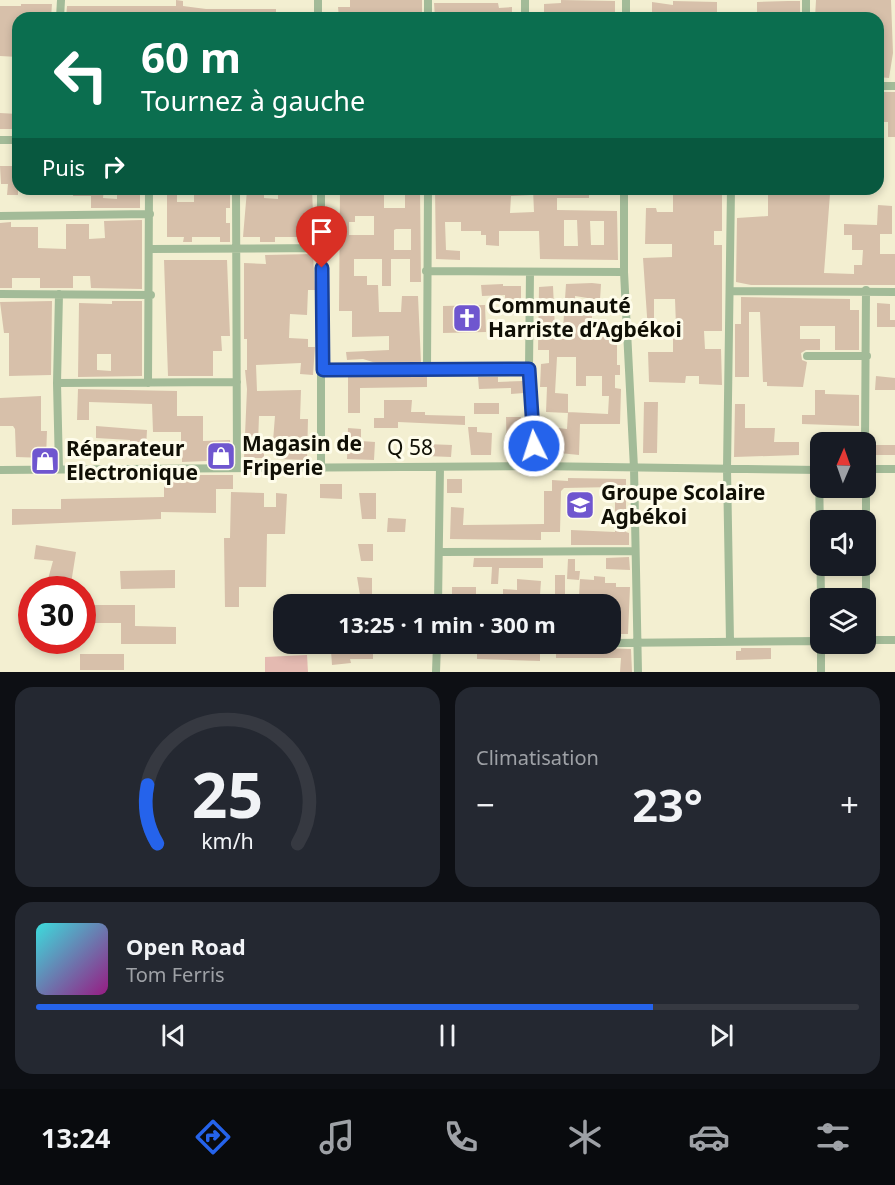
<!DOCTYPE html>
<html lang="fr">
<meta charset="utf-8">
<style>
:root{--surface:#171b24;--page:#242831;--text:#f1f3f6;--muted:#9ea1a6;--line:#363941;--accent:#2563eb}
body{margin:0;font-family:"Noto Sans",sans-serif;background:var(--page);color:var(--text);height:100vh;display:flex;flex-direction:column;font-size:22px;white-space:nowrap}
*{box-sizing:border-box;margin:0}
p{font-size:20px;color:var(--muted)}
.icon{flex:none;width:33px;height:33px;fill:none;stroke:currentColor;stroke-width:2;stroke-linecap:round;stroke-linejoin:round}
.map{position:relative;height:672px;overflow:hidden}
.panel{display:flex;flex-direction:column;gap:15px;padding:15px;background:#0d0f14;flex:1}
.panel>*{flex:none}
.banner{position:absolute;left:12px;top:12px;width:872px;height:183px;border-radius:18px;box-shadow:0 3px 9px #0003;background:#0b6e4f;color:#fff;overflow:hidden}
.needle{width:39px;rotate:2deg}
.tools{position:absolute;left:810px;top:432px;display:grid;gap:12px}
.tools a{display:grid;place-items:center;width:66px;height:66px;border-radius:12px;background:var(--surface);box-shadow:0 3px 9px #0003;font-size:30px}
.speed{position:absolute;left:18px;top:576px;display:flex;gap:12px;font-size:30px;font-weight:700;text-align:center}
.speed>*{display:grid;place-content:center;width:78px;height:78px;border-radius:50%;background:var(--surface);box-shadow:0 3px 9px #0003;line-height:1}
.speed .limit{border:9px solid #d22;background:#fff;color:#111}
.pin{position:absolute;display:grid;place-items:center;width:51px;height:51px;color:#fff;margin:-62px -26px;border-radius:50% 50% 50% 0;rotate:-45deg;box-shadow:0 0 6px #0007}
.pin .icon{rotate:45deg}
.me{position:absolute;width:66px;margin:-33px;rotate:356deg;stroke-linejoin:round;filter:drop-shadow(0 0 4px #0008)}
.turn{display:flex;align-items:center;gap:21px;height:126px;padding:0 30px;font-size:27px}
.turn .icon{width:78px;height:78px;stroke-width:2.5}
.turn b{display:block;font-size:42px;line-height:51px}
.then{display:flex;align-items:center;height:57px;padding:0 30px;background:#0003;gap:12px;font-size:22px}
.big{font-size:45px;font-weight:700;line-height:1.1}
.panel .tile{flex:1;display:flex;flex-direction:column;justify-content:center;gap:9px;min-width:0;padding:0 21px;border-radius:18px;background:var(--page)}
.panel .dial{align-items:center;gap:0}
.dial svg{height:156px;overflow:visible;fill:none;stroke:var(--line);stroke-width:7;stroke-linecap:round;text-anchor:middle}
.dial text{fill:var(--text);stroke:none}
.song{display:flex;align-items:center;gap:18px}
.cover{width:72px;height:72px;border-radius:9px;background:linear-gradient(135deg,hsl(180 70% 55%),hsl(310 70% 35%))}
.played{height:6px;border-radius:3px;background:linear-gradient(90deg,var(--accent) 75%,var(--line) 75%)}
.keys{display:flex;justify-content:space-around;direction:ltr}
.heat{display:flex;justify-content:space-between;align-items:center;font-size:33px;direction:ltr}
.panel .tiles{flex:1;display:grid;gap:15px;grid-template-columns:1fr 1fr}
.tile:last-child{grid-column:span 2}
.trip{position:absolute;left:273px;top:594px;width:348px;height:60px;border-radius:18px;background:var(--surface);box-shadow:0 3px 9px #0003;font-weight:700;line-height:60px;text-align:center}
.menu{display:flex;height:96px;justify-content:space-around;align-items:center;background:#090b0e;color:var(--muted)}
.menu .icon{width:42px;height:42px}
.menu .on{color:var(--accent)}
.menu b{font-size:27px;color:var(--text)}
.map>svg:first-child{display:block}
.grass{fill:#e4bab1}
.building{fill:#d7c0aa;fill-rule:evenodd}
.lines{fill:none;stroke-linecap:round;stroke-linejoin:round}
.minor{stroke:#a3bb98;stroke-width:8}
.route-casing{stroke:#184099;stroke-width:15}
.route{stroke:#2563eb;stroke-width:10}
.labels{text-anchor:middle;stroke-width:6;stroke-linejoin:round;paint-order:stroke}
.poi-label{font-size:21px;font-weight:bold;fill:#100f05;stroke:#fefcea;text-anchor:start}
.street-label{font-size:21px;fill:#100f05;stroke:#fefcea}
</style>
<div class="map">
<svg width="895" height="672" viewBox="0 0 895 672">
<rect width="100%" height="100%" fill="#f3efd1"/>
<path class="grass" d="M307,655L308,672H265V657Z"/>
<path class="building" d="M176,0L183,1V6L206,9H276V18L153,16V18H66L67,6H176Z
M350,0H422V15L339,18L338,7H350Z
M561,0L615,1V18H544V4L561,3Z
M816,0H891L893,53L889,78L878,77V18H815Z
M673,1L717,2V18H652V2L673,5Z
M788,1H800V18L757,16V2Z
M434,3H498L499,8L512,7V15L479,18V14H456V18H435Z
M21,4H52L51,18L18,16V57L0,56V6H21Z
M878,92H895V137H888V122H878Z
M0,113L18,114L17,129H0Z
M0,166H18V195H7L8,184H1Z
M74,189H104L103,198L117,199V189H140V208H91V196H73Z
M167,189H177V202H194V195H200V189H230V208H226V223H230V242H220V237H192V242H183L184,237H167Z
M278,189H312L314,238H310V241L300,242V237H275V242H260V237H243L247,190H264V198L278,199Z
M340,189H384V208H405V189H420L421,282H410V259H391V286H382V259H354V276H367V285H378L379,312H401L402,296H418L421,363H376L363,359L347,360L346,352L389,350V336L352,337V311H339ZM355,216H374V235H349V222H355ZM396,229H411V250H394V230Z
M435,189H531V195L511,196L510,213L534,212L533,189H589V198H557V210L617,211L618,260L540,259L539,231H499V246L486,245V235H481V231H461V222H445L446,250L460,251V260L436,259ZM564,220H577L578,246H564ZM590,221H604V245H591Z
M673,189H722V231H714V245H722V331H704L705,349H721L722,385L699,384V376H686L685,383L649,382L648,352H673V326H676L675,299H654V331H648L643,258L672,257V244H645L646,208H656L657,212H673Z
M779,189H805L804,192L830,194L824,273L854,274V265H862L863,250H852V235H844V224L877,225L878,205L892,206V234H880V254H895V285H751L736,282L737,218L768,216V195H779Z
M142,220V289L91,288L90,276H73V288H40V278H12V288H0V223L11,222V227H38V248L66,249V224H89V239L105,238L104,221Z
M313,254L315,290H308L307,315L290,314L289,338L308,339V347H315L313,375L300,374L301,363L256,365L257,391L301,390L300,419H308L307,460L277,459V441H273L275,416H259L258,443H264V458H244L247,389L245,370H247V339H244V263L266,264L265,255Z
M164,260H227L230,336H221L222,351H213V376H168Z
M592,283L601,284L600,300L575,296L576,311H592V337H617V365H620V375H615V388L621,389L620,424H580L579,455L540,451V426L567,429L568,412L608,414L609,396H602V376H586V386H576V357H557L555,393L568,394V413L546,412L547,387H540L541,364L549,363V350H538L539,287L553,286L555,329H563L566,284Z
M503,284V286H521V315H505V295L482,296L481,285Z
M741,297L850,299V310H859V350H835V326H800V339H820V350H806L801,353L802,360L807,362L803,387L767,386V382H763L760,312H749V377H735V324H741Z
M52,301L51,375L9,376V333H4L0,302Z
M112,301H142V376L78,377L79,303L112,304ZM97,354H111V371L97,370Z
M877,303L890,304V320H895V327H877Z
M485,305L486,332L443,333V306Z
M348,376H427V387L360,388V413H348Z
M876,376L895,378V390H875Z
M478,377H498V382L523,381L524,393L511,394V388L479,389Z
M78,389L177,391V416H203V441L230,440L231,460L182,462V457H154V446H181V432H153L152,404L89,402V420H77Z
M815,390H825V394L859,395V426L802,424V415H815Z
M41,396V431H47L46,458L16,457L15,429L13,426H0V398Z
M384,400H412L411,412H425V415L465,416V425L398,422V428H374V418H384Z
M644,402H658L657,453H643Z
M474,403H499V414H474Z
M735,404H745V428H775L774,442H799V455L734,457Z
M506,417H521V425H524V442H527L528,459L507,458Z
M96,426L147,430L146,448L130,447V440L96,438Z
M468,427H477V432L492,433L491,455H471Z
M348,428L361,429V441L375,442L374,460L347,459Z
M70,442L94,443V456L70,455Z
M426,444L452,445L451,457L426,456Z
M871,445H895V455H869Z
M164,475H233V489H216V513L161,512V519L12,525V509H61V499L164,497Z
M568,478L626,479V532L629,533V545H571V530L615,532V487L564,488L561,491L560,532H541V540L450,539L451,507L464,508L463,525L544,524V491H552V480L568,481Z
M447,479H462V493H447Z
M320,484H342V499L320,498Z
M231,492L264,493V507H276V493L287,494L285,534H267L266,587H239V607H225L224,538H230Z
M359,493H376V519H362Z
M388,518L406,519L405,532H387Z
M358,544H373V561H361Z
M36,545L76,552L70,590H45L53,561L34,559Z
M629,557L630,570L606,569V558Z
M474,558H543V568H499L498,584H491L492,567H473Z
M568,559H575V571H580L579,580L567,579Z
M175,570V588L121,589L120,571Z
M555,575H565V596H579L580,579L594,580V576L605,577V583H616V587H630L628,634H618V623H610V604H529L530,598L513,596V604H452V587H476V598H503V589L517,590V579L541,581L540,595L555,596Z
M357,577L372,578V595H360Z
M82,605H135V626L176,627V644H121V623H82Z
M358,644H373V659H350L351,663L332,665L331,651L358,648Z
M477,647H540V661L477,659Z
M556,647L631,649L632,672H620L621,658H556Z
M741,648H771V659L736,660V651H741Z
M80,654H124V670H80Z"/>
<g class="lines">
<path class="minor" d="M318,0V18
M806,0V18
M60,18L61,0
M428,18V0
M525,18V0
M626,18V0
M878,86H895
M0,140H18
M236,189L237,467
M321,189V466
M624,189V272L634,468L638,672
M0,216L150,214
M150,249L322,248
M426,271L624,272
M530,272L529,369L535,466
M731,291L895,292
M0,294L151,295
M59,294L57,383L59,469
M807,356H867
M427,369L428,189
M323,370L529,369
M57,383L237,382
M148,383L149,189
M865,442L866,290
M866,467V640
M866,469H895
M0,470L535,466L820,470
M819,470L821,598
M441,552L635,551
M438,604L440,467
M866,640H895
M730,641L727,469L731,189
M610,643L820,641
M821,644V672
M436,672L437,644"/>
</g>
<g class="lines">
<g class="route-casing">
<path id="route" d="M322,268L323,370L529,369L534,446"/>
</g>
<use href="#route" class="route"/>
</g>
<defs>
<g id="church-square" transform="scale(1.5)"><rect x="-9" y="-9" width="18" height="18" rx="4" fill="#6f56cf" stroke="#fefcea"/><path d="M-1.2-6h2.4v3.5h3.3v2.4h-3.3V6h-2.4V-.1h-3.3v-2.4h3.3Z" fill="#fff"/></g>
<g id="shop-square" transform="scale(1.5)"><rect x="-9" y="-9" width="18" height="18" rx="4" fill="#6f56cf" stroke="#fefcea"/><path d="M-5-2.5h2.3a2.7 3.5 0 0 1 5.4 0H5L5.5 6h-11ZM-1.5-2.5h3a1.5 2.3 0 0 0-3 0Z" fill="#fff"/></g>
<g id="school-square" transform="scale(1.5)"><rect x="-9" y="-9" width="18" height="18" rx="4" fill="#6f56cf" stroke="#fefcea"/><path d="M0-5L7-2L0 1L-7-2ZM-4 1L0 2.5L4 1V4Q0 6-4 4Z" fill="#fff"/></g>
</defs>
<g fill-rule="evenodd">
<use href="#church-square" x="467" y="318"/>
<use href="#shop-square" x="221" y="456"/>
<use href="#shop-square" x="45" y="461"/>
<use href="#school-square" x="580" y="505"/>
</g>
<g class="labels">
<g class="poi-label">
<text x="488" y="313">Communauté<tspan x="488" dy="24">Harriste d’Agbékoi</tspan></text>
<text x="242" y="451">Magasin de<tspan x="242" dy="24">Friperie</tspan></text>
<text x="66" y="456">Réparateur<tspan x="66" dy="24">Electronique</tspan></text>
<text x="601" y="500">Groupe Scolaire<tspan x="601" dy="24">Agbékoi</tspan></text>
</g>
<g class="street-label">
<text x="410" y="455">Q 58</text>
</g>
</g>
</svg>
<div class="tools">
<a><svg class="needle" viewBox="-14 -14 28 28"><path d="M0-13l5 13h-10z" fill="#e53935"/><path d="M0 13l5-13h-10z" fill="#9ea1a6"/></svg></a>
<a><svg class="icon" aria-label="sound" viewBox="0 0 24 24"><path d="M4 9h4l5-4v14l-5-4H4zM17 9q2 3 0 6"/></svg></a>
<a><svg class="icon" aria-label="layers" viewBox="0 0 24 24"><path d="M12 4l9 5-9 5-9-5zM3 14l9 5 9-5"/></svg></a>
</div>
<div class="speed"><div class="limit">30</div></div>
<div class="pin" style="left:322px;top:268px;background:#d93025"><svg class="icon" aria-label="arrive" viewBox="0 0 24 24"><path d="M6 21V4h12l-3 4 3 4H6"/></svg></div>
<svg class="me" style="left:534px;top:446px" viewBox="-20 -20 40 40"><circle r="17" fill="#2563eb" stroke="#fff" stroke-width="3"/><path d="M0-11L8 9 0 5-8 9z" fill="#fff"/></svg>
<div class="trip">13:25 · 1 min · 300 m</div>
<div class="banner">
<div class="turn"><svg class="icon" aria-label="left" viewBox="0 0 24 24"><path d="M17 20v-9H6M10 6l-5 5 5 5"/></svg><div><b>60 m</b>Tournez à gauche</div></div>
<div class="then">Puis<svg class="icon" aria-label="right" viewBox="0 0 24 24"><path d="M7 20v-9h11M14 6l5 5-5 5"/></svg></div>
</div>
</div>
<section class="panel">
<div class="tiles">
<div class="tile dial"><svg viewBox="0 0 100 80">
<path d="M14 69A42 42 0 1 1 86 69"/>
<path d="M14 69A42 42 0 0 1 9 39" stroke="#2563eb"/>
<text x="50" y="56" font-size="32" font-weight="700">25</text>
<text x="50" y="72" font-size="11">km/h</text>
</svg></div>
<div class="tile"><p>Climatisation</p>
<div class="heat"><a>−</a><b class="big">23°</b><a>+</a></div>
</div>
<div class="tile">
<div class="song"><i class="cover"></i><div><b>Open Road</b><p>Tom Ferris</p></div></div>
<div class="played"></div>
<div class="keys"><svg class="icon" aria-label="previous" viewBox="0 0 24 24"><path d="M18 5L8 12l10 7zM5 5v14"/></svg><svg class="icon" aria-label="pause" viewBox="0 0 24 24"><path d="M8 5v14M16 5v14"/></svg><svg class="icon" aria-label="next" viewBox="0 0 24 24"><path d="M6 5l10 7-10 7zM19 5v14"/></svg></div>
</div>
</div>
</section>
<nav class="menu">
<b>13:24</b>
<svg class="icon on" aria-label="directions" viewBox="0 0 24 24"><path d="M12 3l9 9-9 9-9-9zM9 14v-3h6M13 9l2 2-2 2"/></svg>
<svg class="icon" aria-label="music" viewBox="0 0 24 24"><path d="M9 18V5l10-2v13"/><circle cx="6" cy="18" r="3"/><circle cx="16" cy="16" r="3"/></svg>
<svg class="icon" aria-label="phone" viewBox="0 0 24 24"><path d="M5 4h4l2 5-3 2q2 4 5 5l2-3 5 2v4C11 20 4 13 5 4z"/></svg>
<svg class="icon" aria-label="climate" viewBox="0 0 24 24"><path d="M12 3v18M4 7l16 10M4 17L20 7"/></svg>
<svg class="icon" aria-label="car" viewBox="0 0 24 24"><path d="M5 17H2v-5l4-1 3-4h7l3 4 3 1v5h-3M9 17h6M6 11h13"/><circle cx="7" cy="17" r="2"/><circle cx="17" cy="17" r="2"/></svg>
<svg class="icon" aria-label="filters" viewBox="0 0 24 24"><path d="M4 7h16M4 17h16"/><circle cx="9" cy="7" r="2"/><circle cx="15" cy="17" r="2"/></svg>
</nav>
